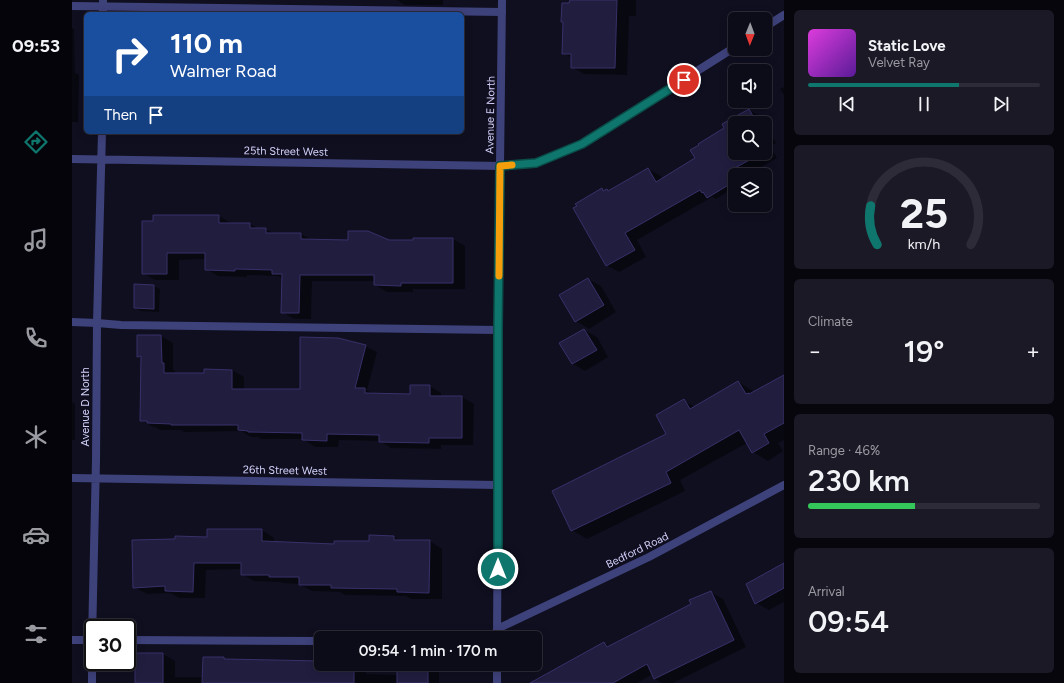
<!DOCTYPE html>
<meta charset="utf-8">
<style>
:root{--surface:#0c0b18;--page:#1a1925;--text:#f1f3f6;--muted:#9a9ba2;--line:#2c2b37;--accent:#0f766e}
body{margin:0;font-family:Figtree,sans-serif;background:var(--page);color:var(--text);height:100vh;display:flex;flex-direction:column;font-size:15px;white-space:nowrap}
*{box-sizing:border-box;margin:0}
p{font-size:13px;color:var(--muted)}
.icon{flex:none;width:22px;height:22px;fill:none;stroke:currentColor;stroke-width:2;stroke-linecap:round;stroke-linejoin:round}
.map{position:relative;flex:1;overflow:hidden}
.drawer{display:flex;flex-direction:column;gap:10px;padding:10px;background:#07060d;width:280px}
.drawer>*{flex:none}
.hud{position:absolute;left:12px;top:12px;width:380px;height:122px;border-radius:6px;box-shadow:0 2px 10px #0003,0 0 0 1px var(--line);background:#1a4fa0;color:#fff;overflow:hidden}
.needle{width:26px;rotate:181deg}
.fabs{position:absolute;left:656px;top:12px;display:grid;gap:8px}
.fabs a{display:grid;place-items:center;width:44px;height:44px;border-radius:6px;background:var(--surface);box-shadow:0 2px 10px #0003,0 0 0 1px var(--line);font-size:20px}
.speed{position:absolute;left:12px;top:619px;display:flex;gap:8px;font-size:20px;font-weight:700;text-align:center}
.speed>*{display:grid;place-content:center;width:52px;height:52px;border-radius:50%;background:var(--surface);box-shadow:0 2px 10px #0003,0 0 0 1px var(--line);line-height:1}
.speed .limit{border:2px solid #111;border-radius:6px;background:#fff;color:#111}
.pin{position:absolute;display:grid;place-items:center;width:34px;height:34px;color:#fff;margin:-17px;border:2px solid #fff;border-radius:50%;box-shadow:0 1px 4px #0007}
.me{position:absolute;width:44px;margin:-22px;rotate:0deg;stroke-linejoin:round;filter:drop-shadow(0 0 3px #0008)}
.turn{display:flex;align-items:center;gap:14px;height:84px;padding:0 20px;font-size:18px}
.turn .icon{width:52px;height:52px;stroke-width:2.5}
.turn b{display:block;font-size:28px;line-height:34px}
.then{display:flex;align-items:center;height:38px;padding:0 20px;background:#0003;gap:8px;font-size:15px}
.big{font-size:30px;font-weight:600;line-height:1.1}
.drawer .tile{flex:1;display:flex;flex-direction:column;justify-content:center;gap:6px;min-width:0;padding:0 14px;border-radius:6px;background:var(--page)}
.drawer .dial{align-items:center;gap:0}
.dial svg{height:104px;overflow:visible;fill:none;stroke:var(--line);stroke-width:7;stroke-linecap:round;text-anchor:middle}
.dial text{fill:var(--text);stroke:none}
.song{display:flex;align-items:center;gap:12px}
.cover{width:48px;height:48px;border-radius:6px;background:linear-gradient(135deg,hsl(300 70% 55%),hsl(270 70% 35%))}
.played{height:4px;border-radius:2px;background:linear-gradient(90deg,var(--accent) 65%,var(--line) 65%)}
.keys{display:flex;justify-content:space-around;direction:ltr}
.heat{display:flex;justify-content:space-between;align-items:center;font-size:22px;direction:ltr}
.charge{height:6px;border-radius:3px;background:linear-gradient(90deg,#34c759 46%,var(--line) 0)}
.trip{position:absolute;left:242px;top:631px;width:228px;height:40px;border-radius:6px;background:var(--surface);box-shadow:0 2px 10px #0003,0 0 0 1px var(--line);font-weight:600;line-height:40px;text-align:center}
main{display:flex;flex:1;min-height:0}
.dock{display:flex;flex-direction:column;width:72px;justify-content:space-around;align-items:center;background:#05040a;color:var(--muted)}
.dock .icon{width:28px;height:28px}
.dock .current{color:var(--accent)}
.dock b{font-size:18px;color:var(--text)}
.map>svg:first-child{display:block}
.shadow{fill:#0007}
.building{fill:#211d3f;stroke:#373169}
.lines{fill:none;stroke-linecap:round;stroke-linejoin:round}
.lane{stroke:#3e427b;stroke-width:8}
.street{stroke:#3e427b;stroke-width:8}
.route-casing{stroke:#0a4d48;stroke-width:10}
.route{stroke:#0f766e;stroke-width:7}
.slow{stroke:#f59e0b;stroke-width:7}
.labels{text-anchor:middle;stroke-width:4;stroke-linejoin:round;paint-order:stroke}
.street-label{font-size:11px;fill:#d3d2fb;stroke:#100f20}
</style>
<main>
<nav class="dock">
<b>09:53</b>
<svg class="icon current" aria-label="directions" viewBox="0 0 24 24"><path d="M12 3l9 9-9 9-9-9zM9 14v-3h6M13 9l2 2-2 2"/></svg>
<svg class="icon" aria-label="music" viewBox="0 0 24 24"><path d="M9 18V5l10-2v13"/><circle cx="6" cy="18" r="3"/><circle cx="16" cy="16" r="3"/></svg>
<svg class="icon" aria-label="phone" viewBox="0 0 24 24"><path d="M5 4h4l2 5-3 2q2 4 5 5l2-3 5 2v4C11 20 4 13 5 4z"/></svg>
<svg class="icon" aria-label="climate" viewBox="0 0 24 24"><path d="M12 3v18M4 7l16 10M4 17L20 7"/></svg>
<svg class="icon" aria-label="car" viewBox="0 0 24 24"><path d="M5 17H2v-5l4-1 3-4h7l3 4 3 1v5h-3M9 17h6M6 11h13"/><circle cx="7" cy="17" r="2"/><circle cx="17" cy="17" r="2"/></svg>
<svg class="icon" aria-label="filters" viewBox="0 0 24 24"><path d="M4 7h16M4 17h16"/><circle cx="9" cy="7" r="2"/><circle cx="15" cy="17" r="2"/></svg>
</nav>
<div class="map">
<svg width="712" height="683" viewBox="0 0 712 683">
<rect width="100%" height="100%" fill="#100f20"/>
<path class="shadow" d="M325,0H371V5H333Z
M499,0H564V16H557L555,75L512,74L500,67V58L491,53Z
M0,28L2,29L3,73L7,75L6,122H0Z
M712,87V95L708,89Z
M677,110L690,117L693,123H663V153H693V123L704,143L698,146L705,158L675,175H663V187L644,199L640,197L565,240L574,257L547,272L534,265L530,190L533,191L535,190L537,191L576,169L589,176L590,180L625,159L654,128Z
M82,216H147L159,223V224H178L187,229H194L202,234H229L240,240L317,241L381,239L393,246V289H341V292H315L303,285V281H240L239,319H222L210,312L211,279L206,276L175,275V277L146,276L134,269V259L107,260V280H83L71,273L82,222Z
M516,279L529,286L544,312L517,329L504,321L489,295Z
M82,286L88,289L87,312L69,311L63,308Z
M512,330L525,337L536,357L513,371L500,363Z
M89,336L101,343V370L103,371V374H132L133,370H160L172,377V390H229L293,346L305,352L295,390L301,394L339,395L358,386L369,393V397H390L402,404L401,445H369V449L319,448L308,441L267,440L266,447H243L231,439H189L186,437H179L169,431L112,432L109,430H88L83,427H81L69,420L70,358L66,356Z
M712,376V440L706,443L711,451L696,461L681,452L675,443L608,480L613,491L515,539L500,530L595,434L612,401L623,407L666,382L681,391L682,393Z
M0,402L3,404V440H0Z
M190,530L202,538V543L263,545L298,542L322,537L329,541H358L370,549V599H339L334,596L273,595L268,592L240,591L227,584L211,583L208,582L182,581L170,574V569L134,570L133,598H107L99,593L75,594L62,587L104,540L136,538Z
M712,564V602L697,610L684,603Z
M638,592L651,599L674,647L601,683H590L583,679L581,674L565,683H478L532,643L538,646L620,604Z
M64,654H91L103,661V677H132L152,658L156,661L249,663V664H284L294,669V674L326,675L356,665L367,672V683H61H64Z"/>
<path class="building" d="M498,0H545L543,68H499V54H490L491,22H489L490,3H497Z
M677,109L685,123H663V153H690L663,168V181L635,198L631,192L630,193L628,190L553,233L563,250L534,266L501,208L505,206L503,204L530,188L531,191L535,189L536,191L576,168L584,182L623,158L618,150L627,145L626,144L652,128L650,124Z
M81,215H147V223H178V228H194V233H229V239L276,240V231H296L317,240H341V238H381V283H329V286L302,285V275H228L227,313H209L210,274H200V270L163,269V271L133,270V253H95V274H70V221H81Z
M516,278L532,305L503,322L487,295Z
M62,284L82,285V309L62,308Z
M512,329L525,350L500,364L487,343Z
M65,335H89L90,363H92V373H132V369L160,370V389H228V337L266,338L294,345L283,388H293V393L338,394V385H358V396H390V438H357V443L307,442V435L255,434V441L230,440V433L176,432V431L166,430V425H99V424L75,423V421H68L69,356L65,357Z
M712,375V423L692,434L697,443L680,453L667,430L594,472L599,483L499,531L480,491L594,434L584,415L612,399L618,409L666,381L674,394L677,393V394Z
M135,529H190V541L262,544V541H297V535L322,536V540H358L357,593L325,592V589L259,588V585H227V577H197V575H169V563H122L121,592L93,591V586L61,588L60,540L103,539V536L135,537Z
M712,563V588L683,604L674,584Z
M639,591L662,640L582,679L575,664L541,683H458L532,642L535,647L619,604L617,600Z
M63,653H91V683H63Z
M131,657H152V659L249,661V664H282V683H130Z
M325,664H356V683H325Z"/>
<g class="lines">
<path class="lane" d="M0,6L430,12
M0,322L25,323L49,325L426,330
M0,640H21
M55,640L249,641"/>
<path class="street" d="M31,14V0
M693,27L712,15
M0,159L429,166L464,163L510,144L663,47
M0,478L426,485
M425,629L577,557L712,485
M425,638L426,485V330L430,0
M20,683V640L24,460L25,323L30,132
M425,683V664"/>
</g>
<g class="lines">
<g class="route-casing">
<path id="route" d="M426,569V330L428,166L464,163L510,144L612,80"/>
</g>
<use href="#route" class="route"/>
<path class="slow" d="M427,276L428,166L440,165"/>
</g>
<g class="labels">
<g class="street-label">
<text transform="translate(418 115) rotate(-89)" y="4">Avenue E North</text>
<text transform="translate(214 151) rotate(1)" y="4">25th Street West</text>
<text transform="translate(13 407) rotate(-90)" y="4">Avenue D North</text>
<text transform="translate(213 470) rotate(1)" y="4">26th Street West</text>
<text transform="translate(565 550) rotate(-26)" y="4">Bedford Road</text>
</g>
</g>
</svg>
<div class="fabs">
<a><svg class="needle" viewBox="-14 -14 28 28"><path d="M0-13l5 13h-10z" fill="#e53935"/><path d="M0 13l5-13h-10z" fill="#9a9ba2"/></svg></a>
<a><svg class="icon" aria-label="sound" viewBox="0 0 24 24"><path d="M4 9h4l5-4v14l-5-4H4zM17 9q2 3 0 6"/></svg></a>
<a><svg class="icon" aria-label="search" viewBox="0 0 24 24"><circle cx="10" cy="10" r="6"/><path d="M15 15l6 6"/></svg></a>
<a><svg class="icon" aria-label="layers" viewBox="0 0 24 24"><path d="M12 4l9 5-9 5-9-5zM3 14l9 5 9-5"/></svg></a>
</div>
<div class="speed"><div class="limit">30</div></div>
<div class="pin" style="left:612px;top:80px;background:#d93025"><svg class="icon" aria-label="arrive" viewBox="0 0 24 24"><path d="M6 21V4h12l-3 4 3 4H6"/></svg></div>
<svg class="me" style="left:426px;top:569px" viewBox="-20 -20 40 40"><circle r="17" fill="#0f766e" stroke="#fff" stroke-width="3"/><path d="M0-11L8 9 0 5-8 9z" fill="#fff"/></svg>
<div class="trip">09:54 · 1 min · 170 m</div>
<div class="hud">
<div class="turn"><svg class="icon" aria-label="right" viewBox="0 0 24 24"><path d="M7 20v-9h11M14 6l5 5-5 5"/></svg><div><b>110 m</b>Walmer Road</div></div>
<div class="then">Then<svg class="icon" aria-label="arrive" viewBox="0 0 24 24"><path d="M6 21V4h12l-3 4 3 4H6"/></svg></div>
</div>
</div>
<section class="drawer">
<div class="tile">
<div class="song"><i class="cover"></i><div><b>Static Love</b><p>Velvet Ray</p></div></div>
<div class="played"></div>
<div class="keys"><svg class="icon" aria-label="previous" viewBox="0 0 24 24"><path d="M18 5L8 12l10 7zM5 5v14"/></svg><svg class="icon" aria-label="pause" viewBox="0 0 24 24"><path d="M8 5v14M16 5v14"/></svg><svg class="icon" aria-label="next" viewBox="0 0 24 24"><path d="M6 5l10 7-10 7zM19 5v14"/></svg></div>
</div>
<div class="tile dial"><svg viewBox="0 0 100 80">
<path d="M14 69A42 42 0 1 1 86 69"/>
<path d="M14 69A42 42 0 0 1 9 39" stroke="#0f766e"/>
<text x="50" y="56" font-size="32" font-weight="700">25</text>
<text x="50" y="72" font-size="11">km/h</text>
</svg></div>
<div class="tile"><p>Climate</p>
<div class="heat"><a>−</a><b class="big">19°</b><a>+</a></div>
</div>
<div class="tile"><p>Range · 46%</p><b class="big">230 km</b><div class="charge"></div></div>
<div class="tile"><p>Arrival</p><b class="big">09:54</b></div>
</section>
</main>
